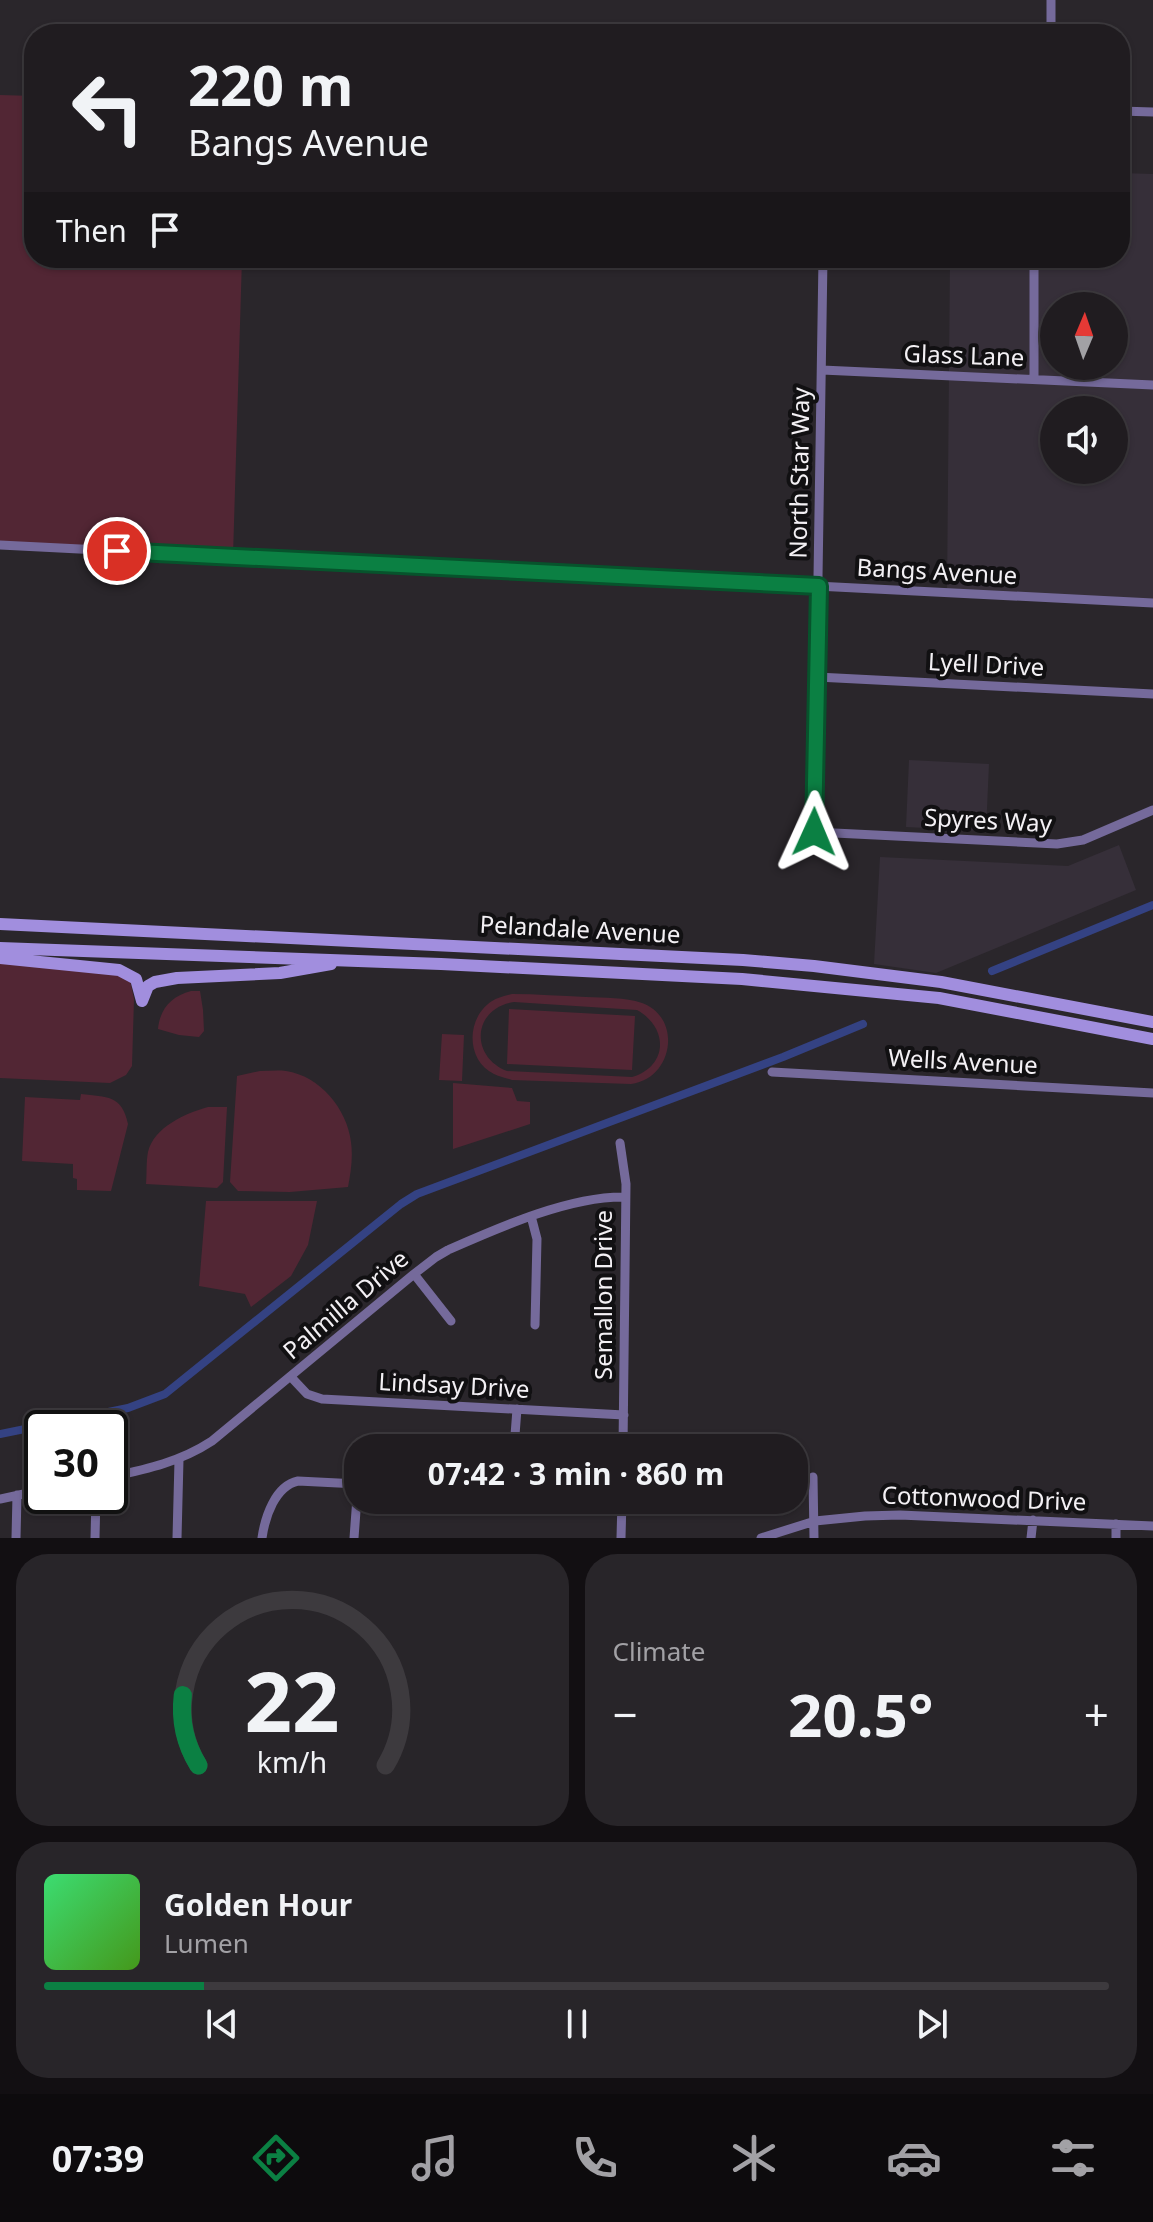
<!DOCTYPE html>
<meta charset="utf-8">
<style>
:root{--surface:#201c20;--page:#282529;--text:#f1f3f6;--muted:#a2a1a5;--line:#3d3a3e;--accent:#0b8043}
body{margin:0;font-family:"Noto Sans",sans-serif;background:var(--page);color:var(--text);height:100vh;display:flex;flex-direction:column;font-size:30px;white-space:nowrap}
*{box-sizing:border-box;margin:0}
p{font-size:26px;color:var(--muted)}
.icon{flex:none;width:44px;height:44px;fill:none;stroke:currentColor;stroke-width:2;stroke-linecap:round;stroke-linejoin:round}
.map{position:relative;height:1538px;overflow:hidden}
.details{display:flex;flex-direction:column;gap:16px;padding:16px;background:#120f12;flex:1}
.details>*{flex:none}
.hud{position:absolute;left:24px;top:24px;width:1106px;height:244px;border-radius:32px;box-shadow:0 2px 6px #0004,0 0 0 2px var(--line);background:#201c20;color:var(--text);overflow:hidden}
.needle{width:52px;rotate:2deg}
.controls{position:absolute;left:1040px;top:292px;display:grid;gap:16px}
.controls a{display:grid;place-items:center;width:88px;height:88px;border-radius:50%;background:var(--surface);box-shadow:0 2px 6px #0004,0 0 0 2px var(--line);font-size:40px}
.speed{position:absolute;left:24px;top:1410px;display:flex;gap:16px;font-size:40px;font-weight:700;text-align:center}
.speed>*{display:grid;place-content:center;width:104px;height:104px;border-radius:50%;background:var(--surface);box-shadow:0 2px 6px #0004,0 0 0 2px var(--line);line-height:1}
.speed .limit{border:4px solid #111;border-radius:12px;background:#fff;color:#111}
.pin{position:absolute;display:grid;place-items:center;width:68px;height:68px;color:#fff;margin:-34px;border:4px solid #fff;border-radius:50%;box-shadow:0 2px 8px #0007}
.me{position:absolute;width:88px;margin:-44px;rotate:1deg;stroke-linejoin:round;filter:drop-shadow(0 0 6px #0008)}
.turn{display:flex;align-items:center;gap:28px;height:168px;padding:0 32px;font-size:36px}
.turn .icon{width:104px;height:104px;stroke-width:2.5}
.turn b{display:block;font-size:56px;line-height:68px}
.then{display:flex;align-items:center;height:76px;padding:0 32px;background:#0003;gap:16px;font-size:30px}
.big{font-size:60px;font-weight:700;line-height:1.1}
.details .tile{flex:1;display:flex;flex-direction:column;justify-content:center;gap:12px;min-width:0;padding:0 28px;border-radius:32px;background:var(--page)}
.details .dial{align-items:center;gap:0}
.dial svg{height:208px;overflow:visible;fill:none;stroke:var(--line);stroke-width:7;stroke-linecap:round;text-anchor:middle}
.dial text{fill:var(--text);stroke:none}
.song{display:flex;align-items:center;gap:24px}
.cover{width:96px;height:96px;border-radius:12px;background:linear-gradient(135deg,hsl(140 70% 55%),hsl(100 70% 35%))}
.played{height:8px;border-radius:4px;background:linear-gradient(90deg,var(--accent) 15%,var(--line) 15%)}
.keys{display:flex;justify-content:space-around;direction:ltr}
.heat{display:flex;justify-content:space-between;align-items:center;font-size:44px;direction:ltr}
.details .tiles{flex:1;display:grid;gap:16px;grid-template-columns:1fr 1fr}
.tile:last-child{grid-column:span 2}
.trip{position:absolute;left:344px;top:1434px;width:464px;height:80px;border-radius:32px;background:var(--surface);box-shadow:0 2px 6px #0004,0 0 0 2px var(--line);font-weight:700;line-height:80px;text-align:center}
.menu{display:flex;height:128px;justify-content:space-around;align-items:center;background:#0d0b0d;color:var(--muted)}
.menu .icon{width:56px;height:56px}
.menu .on{color:var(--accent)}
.menu b{font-size:36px;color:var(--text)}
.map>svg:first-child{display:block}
.built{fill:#362f39;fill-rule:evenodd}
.green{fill:#522634;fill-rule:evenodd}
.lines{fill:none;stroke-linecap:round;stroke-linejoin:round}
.canal{stroke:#344283;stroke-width:8}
.minor{stroke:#756a9b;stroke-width:9}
.secondary{stroke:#a18ede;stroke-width:12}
.route-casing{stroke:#07532c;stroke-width:20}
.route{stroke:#0b8043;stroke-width:14}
.labels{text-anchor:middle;stroke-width:8;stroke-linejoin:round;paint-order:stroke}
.street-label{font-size:24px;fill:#f3f0f4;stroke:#111012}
</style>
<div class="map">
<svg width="1153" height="1538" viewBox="0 0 1153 1538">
<rect width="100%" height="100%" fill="#2a262b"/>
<path class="built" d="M1120,173L1153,174V603L947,592L950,258H1120ZM1054,306H1114V366H1054ZM1054,410H1114V470H1054Z
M909,760L989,764L986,831L906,827Z
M1119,845L1136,890L936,973L874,964L880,857L1068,866Z"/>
<path class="green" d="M0,95L34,96V258H242L233,556L0,546Z
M0,961L115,972L130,980L134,999L132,1066L126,1075L110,1083L0,1078Z
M191,991H200L203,1010L204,1031L199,1037L179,1035L158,1029C160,1008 172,996 191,991Z
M512,994C537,994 561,996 586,997C604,998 625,997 642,1003C683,1018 673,1079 631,1084L512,1080C506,1078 500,1077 494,1074C467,1061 466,1022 488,1004C495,998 503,996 512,994ZM514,1002L637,1010C669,1028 668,1066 632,1077L507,1071C469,1056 473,1008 514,1002Z
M509,1009L635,1016L632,1070L507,1064Z
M442,1034L464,1035L462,1081L439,1080Z
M260,1071C269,1071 278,1070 286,1071C320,1076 347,1109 351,1142C353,1157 351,1172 348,1187L290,1192L238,1191L230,1182L237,1076Z
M453,1083L512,1088L517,1101L530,1102V1124L453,1149Z
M81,1094C107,1097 122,1095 128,1124L111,1191L77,1190V1179L73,1178V1164L22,1161L25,1097L80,1100Z
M208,1107H227L223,1182L217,1188L146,1184C147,1174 146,1162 148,1152C154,1127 186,1113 208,1107Z
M206,1201H317L308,1245L291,1276L251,1307L245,1294L199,1286Z"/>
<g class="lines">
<path class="canal" d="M992,971L1153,905
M0,1434L128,1408L165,1394L401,1204L417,1194L783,1057L863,1024"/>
<path class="minor" d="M1051,34V0
M1120,111L1153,112
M823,258L814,832L1057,844L1083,840L1153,810
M822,370L1153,385
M1034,379V266
M0,545L1153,603
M817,677L1153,694
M772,1072L1153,1093
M620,1143L626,1184L623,1448
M531,1216L537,1239L535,1325
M414,1274L451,1321
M291,1377L307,1394L322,1399L624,1415
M514,1448L517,1409
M110,1477C147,1469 180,1462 212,1441L414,1274L436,1257L448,1250C498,1228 569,1196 625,1197
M813,1477L814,1538
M0,1499L42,1490
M437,1511L438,1500
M16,1538L17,1495
M95,1538L96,1496
M177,1538L179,1460
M262,1538C265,1517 275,1486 298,1481L358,1484
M354,1538L358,1484
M621,1538L622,1500
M761,1538L815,1521L865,1516L900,1515L1153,1526
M1031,1538L1033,1520
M1116,1538V1524"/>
<path class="secondary" d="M0,924L743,960L814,966L941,982L1153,1022
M0,948L441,964L742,979L939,998L1153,1039
M0,958L119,970L136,979L142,1001
M142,1001L148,986L155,982L177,978L280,973L331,964"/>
</g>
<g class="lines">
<g class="route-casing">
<path id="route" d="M117,551L819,586L814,832"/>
</g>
<use href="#route" class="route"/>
</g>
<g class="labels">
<g class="street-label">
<text transform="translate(964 356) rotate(2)" y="8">Glass Lane</text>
<text transform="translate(800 473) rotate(-89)" y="8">North Star Way</text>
<text transform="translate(937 572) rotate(3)" y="8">Bangs Avenue</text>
<text transform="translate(986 665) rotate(3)" y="8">Lyell Drive</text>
<text transform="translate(988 821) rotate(3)" y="8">Spyres Way</text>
<text transform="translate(580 930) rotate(3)" y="8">Pelandale Avenue</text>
<text transform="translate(963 1062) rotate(3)" y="8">Wells Avenue</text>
<text transform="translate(604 1295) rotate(-90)" y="8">Semallon Drive</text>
<text transform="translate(346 1305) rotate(-40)" y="8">Palmilla Drive</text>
<text transform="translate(454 1386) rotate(3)" y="8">Lindsay Drive</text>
<text transform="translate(984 1499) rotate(2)" y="8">Cottonwood Drive</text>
</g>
</g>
</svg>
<div class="controls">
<a><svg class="needle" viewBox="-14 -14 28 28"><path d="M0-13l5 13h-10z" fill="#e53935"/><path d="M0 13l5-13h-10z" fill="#a2a1a5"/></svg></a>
<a><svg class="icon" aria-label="sound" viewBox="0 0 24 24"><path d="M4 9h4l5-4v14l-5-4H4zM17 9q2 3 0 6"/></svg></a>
</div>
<div class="speed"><div class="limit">30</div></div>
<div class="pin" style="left:117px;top:551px;background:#d93025"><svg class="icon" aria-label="arrive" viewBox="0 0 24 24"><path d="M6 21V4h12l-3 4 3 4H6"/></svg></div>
<svg class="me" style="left:814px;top:832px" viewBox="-20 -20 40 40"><path d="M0-17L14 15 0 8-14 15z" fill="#0b8043" stroke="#fff" stroke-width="4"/></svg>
<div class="trip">07:42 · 3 min · 860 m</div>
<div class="hud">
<div class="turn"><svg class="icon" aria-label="left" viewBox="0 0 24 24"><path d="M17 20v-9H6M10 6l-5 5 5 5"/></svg><div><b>220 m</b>Bangs Avenue</div></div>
<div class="then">Then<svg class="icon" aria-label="arrive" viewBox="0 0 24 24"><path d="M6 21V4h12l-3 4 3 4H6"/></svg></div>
</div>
</div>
<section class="details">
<div class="tiles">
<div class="tile dial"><svg viewBox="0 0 100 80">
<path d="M14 69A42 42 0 1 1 86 69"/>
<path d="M14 69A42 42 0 0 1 8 42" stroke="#0b8043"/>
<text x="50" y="56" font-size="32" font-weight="700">22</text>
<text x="50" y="72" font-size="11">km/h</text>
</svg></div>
<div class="tile"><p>Climate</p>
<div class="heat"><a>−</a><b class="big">20.5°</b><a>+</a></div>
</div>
<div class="tile">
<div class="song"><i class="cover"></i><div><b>Golden Hour</b><p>Lumen</p></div></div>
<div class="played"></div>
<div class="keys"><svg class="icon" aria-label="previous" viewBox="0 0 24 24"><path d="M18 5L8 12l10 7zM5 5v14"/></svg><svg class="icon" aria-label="pause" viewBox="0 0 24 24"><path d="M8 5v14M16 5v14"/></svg><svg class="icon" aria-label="next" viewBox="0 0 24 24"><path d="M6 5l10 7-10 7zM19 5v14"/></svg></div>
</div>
</div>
</section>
<nav class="menu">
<b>07:39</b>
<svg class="icon on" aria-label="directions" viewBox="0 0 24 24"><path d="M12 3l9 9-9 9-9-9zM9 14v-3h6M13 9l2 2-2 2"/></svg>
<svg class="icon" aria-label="music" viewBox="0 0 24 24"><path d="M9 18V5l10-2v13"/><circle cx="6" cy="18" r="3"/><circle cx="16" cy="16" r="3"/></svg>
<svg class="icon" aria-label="phone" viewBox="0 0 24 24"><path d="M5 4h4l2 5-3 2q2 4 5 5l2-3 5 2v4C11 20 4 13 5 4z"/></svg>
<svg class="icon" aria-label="climate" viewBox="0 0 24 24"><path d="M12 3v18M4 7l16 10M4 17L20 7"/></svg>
<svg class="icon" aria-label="car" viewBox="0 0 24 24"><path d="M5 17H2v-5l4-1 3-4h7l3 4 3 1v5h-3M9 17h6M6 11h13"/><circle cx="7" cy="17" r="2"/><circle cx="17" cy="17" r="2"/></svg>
<svg class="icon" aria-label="filters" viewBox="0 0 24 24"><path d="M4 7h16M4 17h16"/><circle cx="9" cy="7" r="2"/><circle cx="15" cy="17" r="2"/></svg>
</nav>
